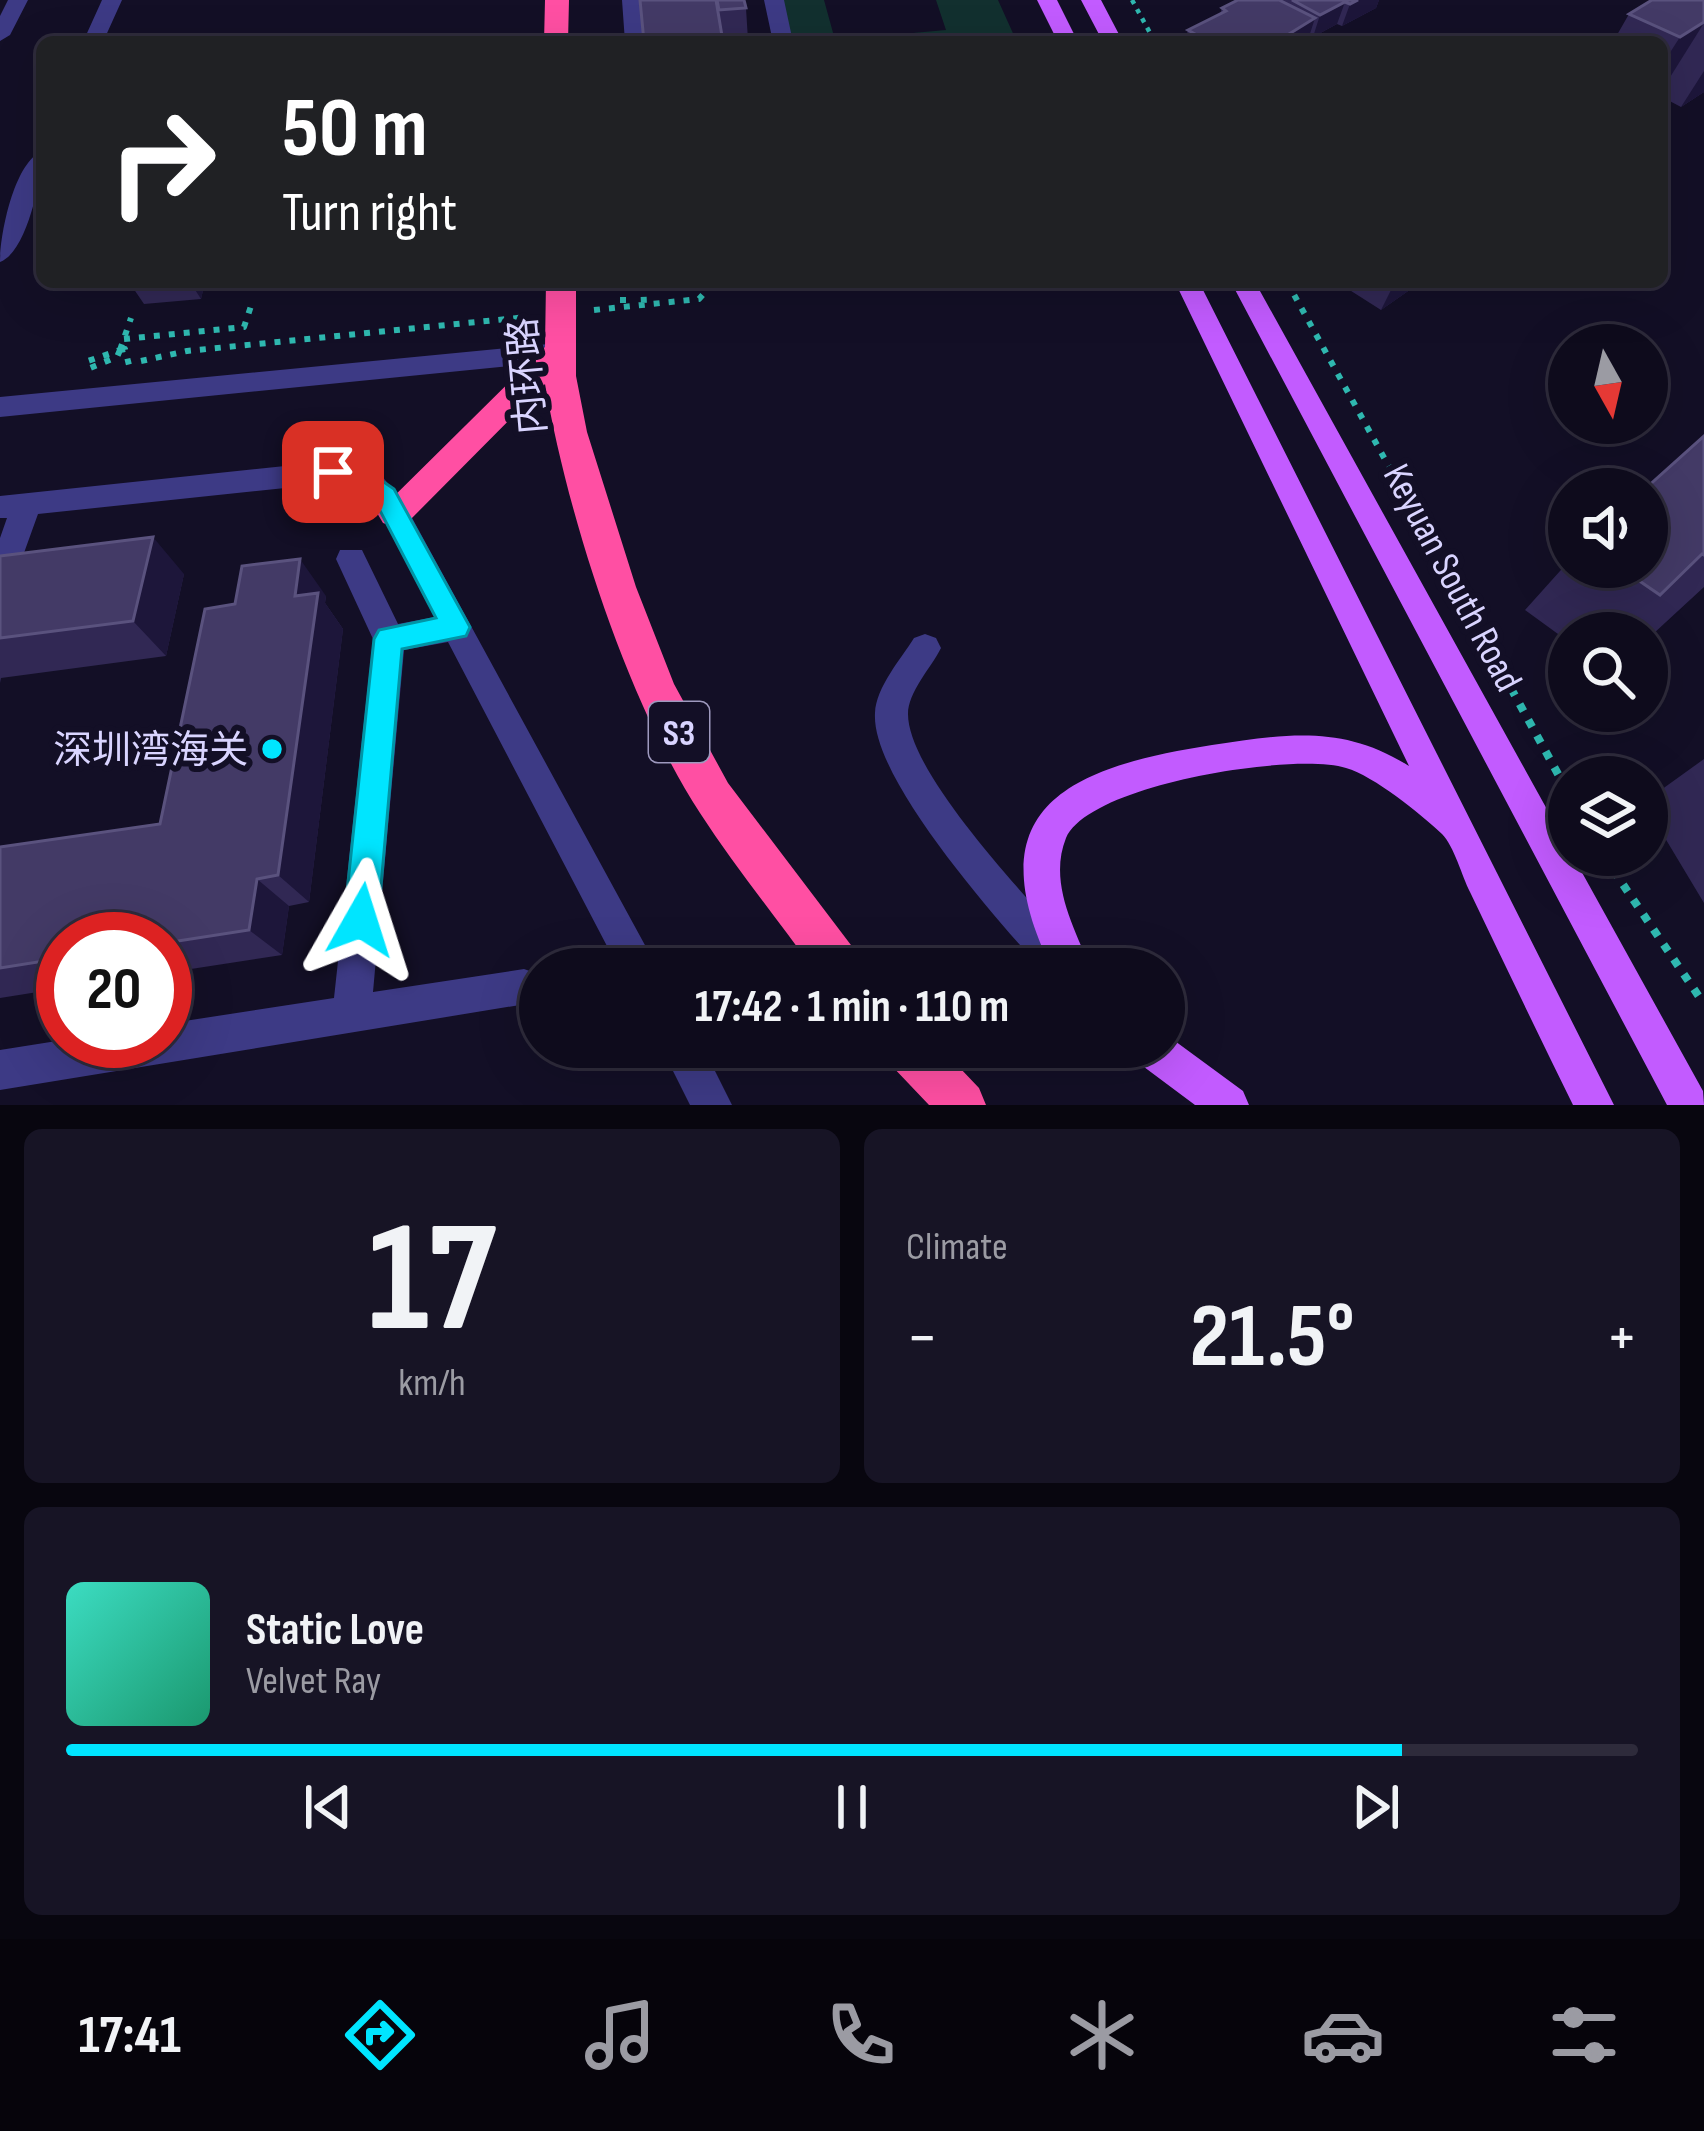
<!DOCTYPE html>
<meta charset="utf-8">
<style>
:root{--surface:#0e0b1c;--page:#171425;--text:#f1f3f6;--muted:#9b9ba3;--line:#2e2b3b;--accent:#00e5ff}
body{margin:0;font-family:"Sofia Sans Condensed","Noto Sans SC",sans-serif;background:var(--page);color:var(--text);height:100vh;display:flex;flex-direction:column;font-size:45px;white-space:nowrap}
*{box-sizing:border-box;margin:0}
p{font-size:39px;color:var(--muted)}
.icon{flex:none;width:66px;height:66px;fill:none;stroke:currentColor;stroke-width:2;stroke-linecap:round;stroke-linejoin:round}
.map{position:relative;height:1105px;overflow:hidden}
.side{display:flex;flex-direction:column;gap:24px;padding:24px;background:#08060f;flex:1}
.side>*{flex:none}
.hud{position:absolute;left:36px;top:36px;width:1632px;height:252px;border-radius:18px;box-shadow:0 12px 48px #0002,0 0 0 3px var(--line);background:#202124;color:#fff;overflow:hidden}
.needle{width:78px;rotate:172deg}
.fabs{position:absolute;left:1548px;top:324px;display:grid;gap:24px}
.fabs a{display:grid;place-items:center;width:120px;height:120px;border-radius:50%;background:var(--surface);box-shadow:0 12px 48px #0002,0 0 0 3px var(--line);font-size:60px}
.speed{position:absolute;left:36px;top:912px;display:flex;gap:24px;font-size:60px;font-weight:700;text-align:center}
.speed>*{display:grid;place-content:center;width:156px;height:156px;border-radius:50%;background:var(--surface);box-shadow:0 12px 48px #0002,0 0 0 3px var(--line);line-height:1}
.speed .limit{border:18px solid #d22;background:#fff;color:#111}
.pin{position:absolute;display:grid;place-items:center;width:102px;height:102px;color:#fff;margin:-51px;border-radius:24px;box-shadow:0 6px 18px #0006}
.me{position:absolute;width:132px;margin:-66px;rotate:6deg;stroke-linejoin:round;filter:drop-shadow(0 0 9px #0008)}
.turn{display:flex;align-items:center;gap:42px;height:252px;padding:0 48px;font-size:54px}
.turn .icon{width:156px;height:156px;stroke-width:2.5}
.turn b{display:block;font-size:84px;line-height:102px}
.big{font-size:90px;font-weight:700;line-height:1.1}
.side .widget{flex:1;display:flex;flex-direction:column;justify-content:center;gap:18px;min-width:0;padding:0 42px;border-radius:18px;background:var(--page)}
.side .dial{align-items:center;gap:0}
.dial b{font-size:156px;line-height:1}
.song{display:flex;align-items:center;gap:36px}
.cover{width:144px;height:144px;border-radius:18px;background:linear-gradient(135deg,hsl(170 70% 55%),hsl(160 70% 35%))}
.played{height:12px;border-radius:6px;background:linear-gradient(90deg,var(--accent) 85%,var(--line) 85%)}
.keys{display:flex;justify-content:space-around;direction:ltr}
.heat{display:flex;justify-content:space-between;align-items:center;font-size:66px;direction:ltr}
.side .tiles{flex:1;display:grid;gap:24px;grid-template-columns:1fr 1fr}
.widget:last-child{grid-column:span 2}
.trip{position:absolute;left:519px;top:948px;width:666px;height:120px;border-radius:60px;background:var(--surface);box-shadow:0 12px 48px #0002,0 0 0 3px var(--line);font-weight:700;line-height:120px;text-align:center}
.tabs{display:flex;height:192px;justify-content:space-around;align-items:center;background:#06040b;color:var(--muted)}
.tabs .icon{width:84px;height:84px}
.tabs .selected{color:var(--accent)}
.tabs b{font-size:54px;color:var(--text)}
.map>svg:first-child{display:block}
.green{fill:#12302f}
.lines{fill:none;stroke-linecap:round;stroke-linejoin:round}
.path-far2{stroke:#2fb8b0;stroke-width:4.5;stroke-dasharray:4.5 6;stroke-linecap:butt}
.path-far1{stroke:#2fb8b0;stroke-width:6;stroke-dasharray:6 9;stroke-linecap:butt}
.path{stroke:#2fb8b0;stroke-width:8;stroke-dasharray:8 10;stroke-linecap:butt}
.minor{fill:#3d3a85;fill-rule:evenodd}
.major{fill:#c25bff;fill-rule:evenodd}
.highway{fill:#ff4fa3;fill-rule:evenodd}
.wall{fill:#312854}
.shaded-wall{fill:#1d163a}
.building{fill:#433a66;stroke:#5a527e;stroke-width:3}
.route{fill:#00e5ff;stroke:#0095a6;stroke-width:3}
.poi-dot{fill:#00e5ff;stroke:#130f26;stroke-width:4.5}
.labels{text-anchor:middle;stroke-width:12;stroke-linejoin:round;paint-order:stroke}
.shield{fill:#130f26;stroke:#9e99be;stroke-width:3}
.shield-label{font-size:36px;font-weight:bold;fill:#d9d4ff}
.street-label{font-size:39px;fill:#d9d4ff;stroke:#130f26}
.poi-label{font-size:39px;fill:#d9d4ff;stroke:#130f26;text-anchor:end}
</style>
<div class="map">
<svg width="1704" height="1105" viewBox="0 0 1704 1105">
<rect width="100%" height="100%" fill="#130f26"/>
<path class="green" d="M783,0H824L835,40L946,30L936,0H998L1016,40L792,42Z"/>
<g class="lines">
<path class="path-far2" d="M1132,0L1155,42"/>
<path class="path-far1" d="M623,282V307
M643,282L644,305
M1287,282L1487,644
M594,310L699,299L714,282
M124,339L244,327L251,306
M120,350L117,357L90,368L88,361Z
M120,350L131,318
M120,350L125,349L129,365
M141,361L187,351L527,317"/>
<path class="path" d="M1485,641L1569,794
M1603,855L1704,1004"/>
<path class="minor" d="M8,0H28L10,35L0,41V16Z
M102,0H122L103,42H83Z
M622,0H642L645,42H625Z
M764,0H784L793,42H773Z
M42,151C42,178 27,252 0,262C0,234 14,163 42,151Z
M559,343L572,352L559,361L0,417V397Z
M333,461L382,476L405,505L658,969H619L448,642L404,650L373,992L524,969L538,974V1002L0,1090V1050L63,1040L165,1041V1024L334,998L373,639L336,559L340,550H362L398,624L435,617L385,521L362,492L333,483L38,514L16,575L0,582V538L7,518H0V496Z
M925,634L936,638L941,648C931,668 908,692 908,714C908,776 1037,908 1079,956L1085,969H1041C997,919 871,779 875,713C876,687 901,659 914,638Z
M661,1047H703L732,1105H690Z"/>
<path class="major" d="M1037,0H1057L1078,42H1058Z
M1081,0H1101L1123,42H1103Z
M1175,282H1199L1614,1105H1573C1538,1034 1504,963 1470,892C1462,876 1454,846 1442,834C1421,814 1374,776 1346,768C1293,752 1089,784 1066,838C1048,883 1075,929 1091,969H1052C972,806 1072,767 1212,745C1285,734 1343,724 1409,766Z
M1231,282H1255L1703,1091L1704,1105H1667Z
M1164,1033L1243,1091L1249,1105H1195L1136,1061L1130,1047H1164Z"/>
<path class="highway" d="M545,0H569L568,42H544Z
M546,282H576V376L587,432L636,587L674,684L728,783L857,953L864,969H813C776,917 735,867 700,813C627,701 568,517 545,384L407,523L395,527L383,523L377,513L545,347Z
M883,1047H940L979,1088L986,1105H929L890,1064Z"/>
</g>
<path class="wall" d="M640,0L746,8L748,40L723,42Z
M1238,0H1379L1376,8L1342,26L1337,24L1313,37L1310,35L1305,42H1185L1188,30L1220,14L1222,8Z
M1704,0V92L1681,107L1662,97V42H1613L1629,14Z
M129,282H205L201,299L144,304Z
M1337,282H1421L1381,310Z
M1704,436V587L1653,634L1633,620L1620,633H1569V642L1525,610L1569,561V567H1647Z
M0,556L184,574L166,656L1,678L0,683Z
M326,596L325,603L343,629L309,902L289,906L282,955L165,973V939H63V988L0,998V847L160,824L235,604Z
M1704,759V903L1647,808V800Z"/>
<path class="shaded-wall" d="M1358,0H1379L1376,8L1342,26L1350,4Z
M1345,2L1337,24L1313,37L1320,15Z
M1315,18L1308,40L1305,42H1276Z
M1704,22V23L1662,90V65L1680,37Z
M1704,71V92L1681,107Z
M190,282H205L201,299Z
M1401,282H1421L1381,310L1392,288Z
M153,537L184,574L166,656L133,621Z
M300,559L326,596L325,603L343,629L309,902L278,875L295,596Z
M257,879L289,906L282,955L249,930Z"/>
<path class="building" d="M640,0H716L723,42H644Z
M717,0H744L746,8L719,10Z
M1238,0H1279L1315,18L1276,42H1209L1188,30L1226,11L1222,8Z
M1292,0H1358L1350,4L1345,2L1320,15Z
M1652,0H1704V22L1680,37L1629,14Z
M1383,282H1401L1392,288Z
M1704,436V555L1702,554L1660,595L1619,567H1647V489H1645Z
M153,537L133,621L0,638V556Z
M300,559L295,596L318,593L278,875L257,879L249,930L165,943V939H63V958L0,968V847L160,824L205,609L235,604L242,566Z"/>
<path class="route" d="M333,462L365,469L394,489L470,627L466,636L402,649L378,920L373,932L361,937L349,932L344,920L374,639L379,630L436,618L376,503L349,485L324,479L320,472L324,465Z"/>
<circle class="poi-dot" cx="272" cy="749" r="12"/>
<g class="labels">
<rect class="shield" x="649" y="702" width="60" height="60" rx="9"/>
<g class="shield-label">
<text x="679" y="745">S3</text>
</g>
<g class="street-label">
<text transform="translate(526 376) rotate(-95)" y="14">内环路</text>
<text transform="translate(1454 577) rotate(62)" y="14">Keyuan South Road</text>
</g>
<g class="poi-label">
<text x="248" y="763">深圳湾海关</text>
</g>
</g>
</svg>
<div class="fabs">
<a><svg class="needle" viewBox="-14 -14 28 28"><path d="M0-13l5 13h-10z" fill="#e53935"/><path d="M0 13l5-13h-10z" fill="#9b9ba3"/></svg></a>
<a><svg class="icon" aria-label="sound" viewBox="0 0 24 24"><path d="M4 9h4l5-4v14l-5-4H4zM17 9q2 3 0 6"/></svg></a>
<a><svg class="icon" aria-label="search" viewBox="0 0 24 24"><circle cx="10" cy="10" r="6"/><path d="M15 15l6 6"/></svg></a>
<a><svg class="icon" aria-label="layers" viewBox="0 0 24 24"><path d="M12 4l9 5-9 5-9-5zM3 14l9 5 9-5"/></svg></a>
</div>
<div class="speed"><div class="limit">20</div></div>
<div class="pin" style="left:333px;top:472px;background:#d93025"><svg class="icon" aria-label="arrive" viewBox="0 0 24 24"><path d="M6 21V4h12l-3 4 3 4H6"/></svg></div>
<svg class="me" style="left:361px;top:920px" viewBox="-20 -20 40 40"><path d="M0-17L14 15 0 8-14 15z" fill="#00e5ff" stroke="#fff" stroke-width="4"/></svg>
<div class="trip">17:42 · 1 min · 110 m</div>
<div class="hud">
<div class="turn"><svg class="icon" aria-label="right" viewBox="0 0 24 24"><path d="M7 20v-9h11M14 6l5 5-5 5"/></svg><div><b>50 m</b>Turn right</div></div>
</div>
</div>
<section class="side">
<div class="tiles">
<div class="widget dial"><b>17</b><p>km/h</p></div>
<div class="widget"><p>Climate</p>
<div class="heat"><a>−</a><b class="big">21.5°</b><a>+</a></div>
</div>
<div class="widget">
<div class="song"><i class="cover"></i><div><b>Static Love</b><p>Velvet Ray</p></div></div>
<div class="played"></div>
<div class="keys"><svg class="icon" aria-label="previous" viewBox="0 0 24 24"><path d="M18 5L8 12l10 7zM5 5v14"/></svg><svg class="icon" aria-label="pause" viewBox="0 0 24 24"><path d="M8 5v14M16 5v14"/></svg><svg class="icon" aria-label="next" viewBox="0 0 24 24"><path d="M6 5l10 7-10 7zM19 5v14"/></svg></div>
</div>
</div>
</section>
<nav class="tabs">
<b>17:41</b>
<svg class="icon selected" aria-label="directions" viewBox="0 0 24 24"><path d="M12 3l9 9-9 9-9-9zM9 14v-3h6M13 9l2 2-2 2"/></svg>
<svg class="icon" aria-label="music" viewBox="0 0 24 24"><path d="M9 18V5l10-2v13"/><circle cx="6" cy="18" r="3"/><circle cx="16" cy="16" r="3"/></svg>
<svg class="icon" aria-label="phone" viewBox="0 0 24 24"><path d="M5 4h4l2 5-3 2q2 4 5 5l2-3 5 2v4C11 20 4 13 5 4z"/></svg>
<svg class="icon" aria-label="climate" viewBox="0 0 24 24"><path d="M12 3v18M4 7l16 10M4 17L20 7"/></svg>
<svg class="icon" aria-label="car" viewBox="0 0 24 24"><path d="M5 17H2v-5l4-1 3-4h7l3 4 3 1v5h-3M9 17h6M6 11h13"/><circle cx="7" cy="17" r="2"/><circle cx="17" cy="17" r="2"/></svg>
<svg class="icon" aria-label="filters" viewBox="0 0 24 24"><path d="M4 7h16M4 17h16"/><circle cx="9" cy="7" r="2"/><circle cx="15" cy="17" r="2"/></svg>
</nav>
